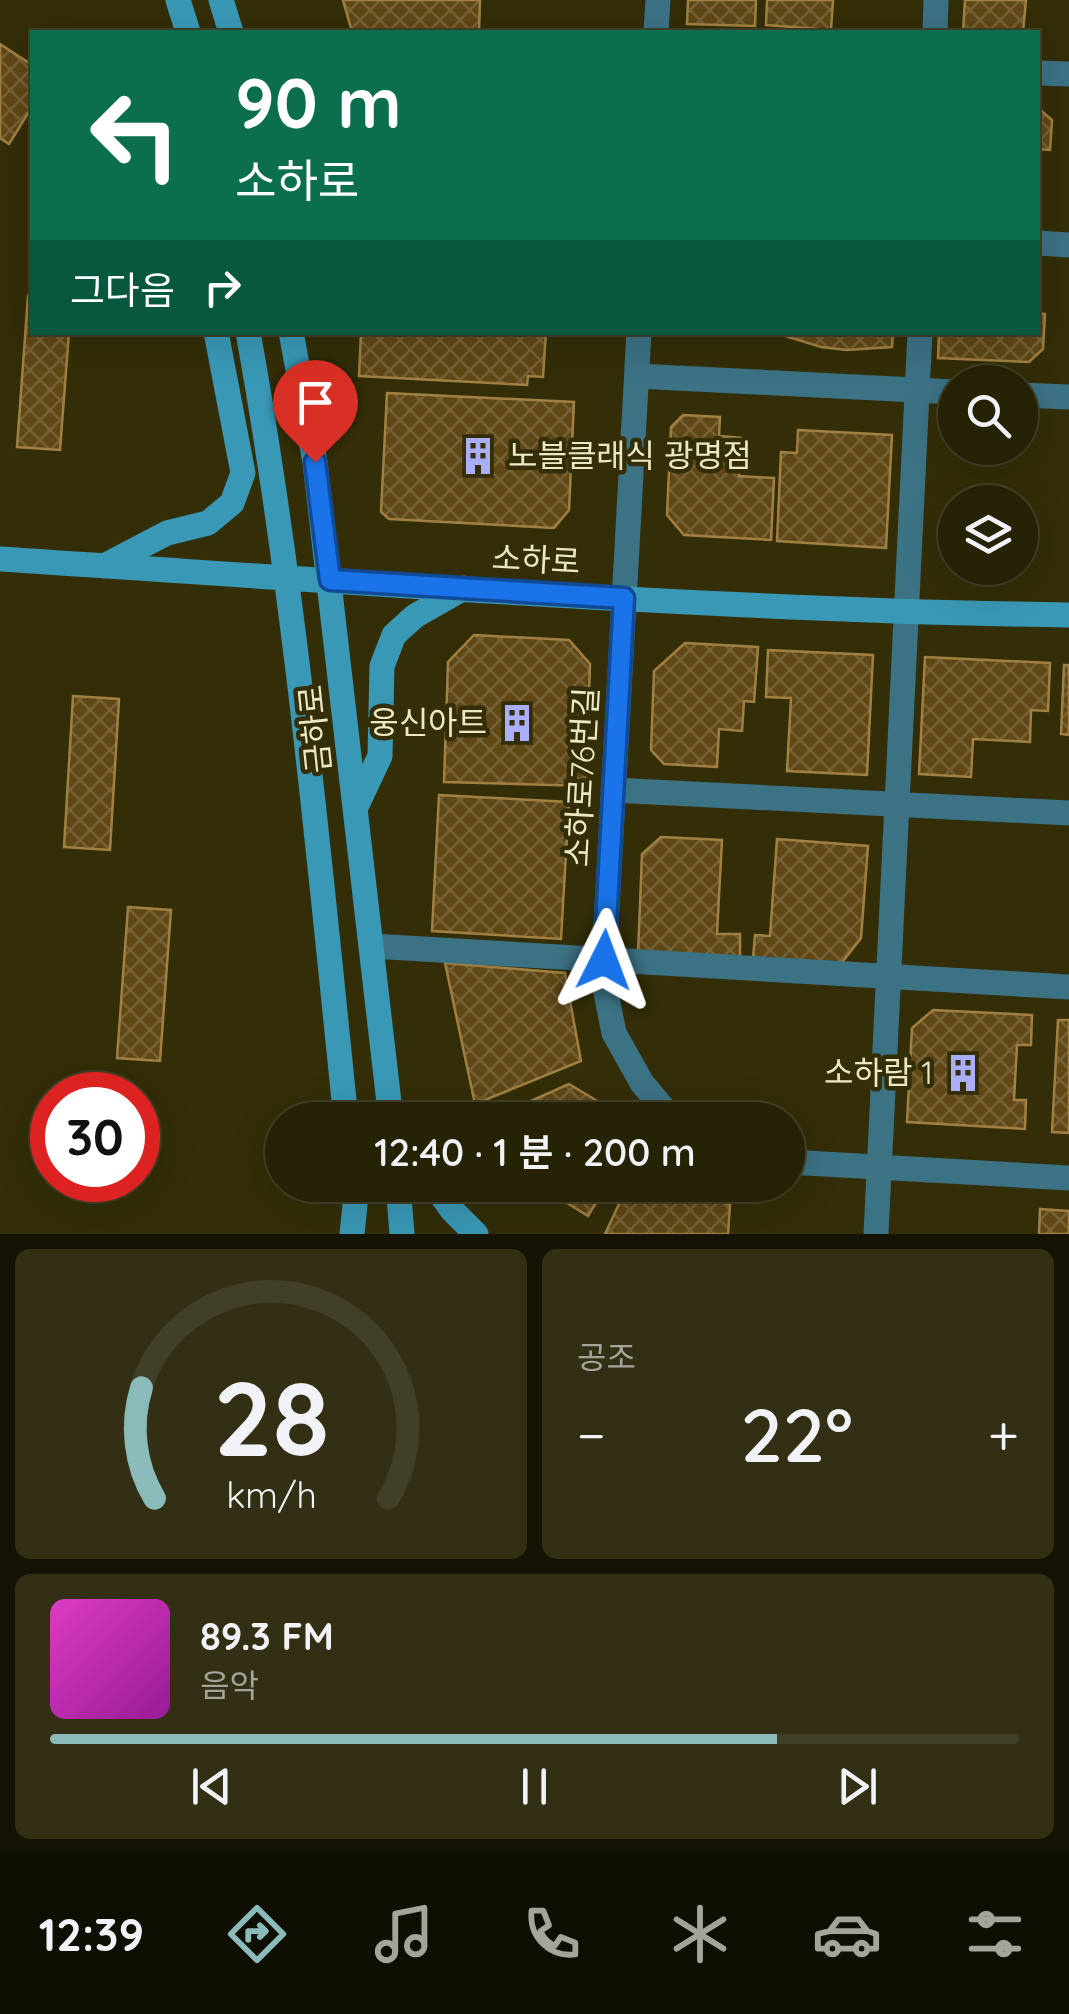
<!DOCTYPE html>
<html lang="ko">
<meta charset="utf-8">
<style>
:root{--surface:#262206;--page:#322f14;--text:#f1f3f6;--muted:#a4a49b;--line:#423f28;--accent:#8bbbb9}
body{margin:0;font-family:Quicksand,"Noto Sans KR",sans-serif;background:var(--page);color:var(--text);height:100vh;display:flex;flex-direction:column;font-size:38px;white-space:nowrap}
*{box-sizing:border-box;margin:0}
p{font-size:32px;color:var(--muted)}
.icon{flex:none;width:55px;height:55px;fill:none;stroke:currentColor;stroke-width:2;stroke-linecap:round;stroke-linejoin:round}
.map{position:relative;height:1234px;overflow:hidden}
.side{display:flex;flex-direction:column;gap:15px;padding:15px;background:#151303;flex:1}
.side>*{flex:none}
.hud{position:absolute;left:30px;top:30px;width:1010px;height:305px;border-radius:0px;box-shadow:0 10px 40px #0002,0 0 0 2px var(--line);background:#0b6e4f;color:#fff;overflow:hidden}
.fabs{position:absolute;left:938px;top:365px;display:grid;gap:20px}
.fabs a{display:grid;place-items:center;width:100px;height:100px;border-radius:50%;background:var(--surface);box-shadow:0 10px 40px #0002,0 0 0 2px var(--line);font-size:50px}
.speed{position:absolute;left:30px;top:1072px;display:flex;gap:20px;font-size:50px;font-weight:700;text-align:center}
.speed>*{display:grid;place-content:center;width:130px;height:130px;border-radius:50%;background:var(--surface);box-shadow:0 10px 40px #0002,0 0 0 2px var(--line);line-height:1}
.speed .limit{border:15px solid #d22;background:#fff;color:#111}
.pin{position:absolute;display:grid;place-items:center;width:85px;height:85px;color:#fff;margin:-102px -42px;border-radius:50% 50% 50% 0;rotate:-45deg;box-shadow:0 0 10px #0007}
.pin .icon{rotate:45deg}
.me{position:absolute;width:110px;margin:-55px;rotate:3deg;stroke-linejoin:round;filter:drop-shadow(0 0 8px #0008)}
.turn{display:flex;align-items:center;gap:35px;height:210px;padding:0 40px;font-size:45px}
.turn .icon{width:130px;height:130px;stroke-width:2.5}
.turn b{display:block;font-size:70px;line-height:85px}
.then{display:flex;align-items:center;height:95px;padding:0 40px;background:#0003;gap:20px;font-size:38px}
.big{font-size:75px;font-weight:600;line-height:1.1}
.side .tile{flex:1;display:flex;flex-direction:column;justify-content:center;gap:15px;min-width:0;padding:0 35px;border-radius:15px;background:var(--page)}
.side .dial{align-items:center;gap:0}
.dial svg{height:260px;overflow:visible;fill:none;stroke:var(--line);stroke-width:7;stroke-linecap:round;text-anchor:middle}
.dial text{fill:var(--text);stroke:none}
.song{display:flex;align-items:center;gap:30px}
.cover{width:120px;height:120px;border-radius:15px;background:linear-gradient(135deg,hsl(310 70% 55%),hsl(300 70% 35%))}
.played{height:10px;border-radius:5px;background:linear-gradient(90deg,var(--accent) 75%,var(--line) 75%)}
.keys{display:flex;justify-content:space-around;direction:ltr}
.heat{display:flex;justify-content:space-between;align-items:center;font-size:55px;direction:ltr}
.side .tiles{flex:1;display:grid;gap:15px;grid-template-columns:1fr 1fr}
.tile:last-child{grid-column:span 2}
.trip{position:absolute;left:265px;top:1102px;width:540px;height:100px;border-radius:50px;background:var(--surface);box-shadow:0 10px 40px #0002,0 0 0 2px var(--line);font-weight:600;line-height:100px;text-align:center}
.tab-bar{display:flex;height:160px;justify-content:space-around;align-items:center;background:#0f0e02;color:var(--muted)}
.tab-bar .icon{width:70px;height:70px}
.tab-bar .on{color:var(--accent)}
.tab-bar b{font-size:45px;color:var(--text)}
.map>svg:first-child{display:block}
.building{fill:url(#building-cross-hatch);stroke:#a18041;stroke-width:2.5}
.lines{fill:none;stroke-linecap:round;stroke-linejoin:round}
.street{stroke:#3b7284;stroke-width:25}
.secondary{stroke:#3998b5;stroke-width:25}
.route-casing{stroke:#114b97;stroke-width:25}
.route{stroke:#1a73e8;stroke-width:18}
.labels{text-anchor:middle;stroke-width:9;stroke-linejoin:round;paint-order:stroke}
.poi-label{font-size:32px;fill:#ece7c5;stroke:#332e08;text-anchor:end}
.street-label{font-size:32px;fill:#ece7c5;stroke:#332e08}
</style>
<div class="map">
<svg width="1069" height="1234" viewBox="0 0 1069 1234">
<defs>
<pattern id="building-cross-hatch" width="8" height="8" patternUnits="userSpaceOnUse" patternTransform="scale(2.5)"><rect width="8" height="8" fill="#5f4716"/><path d="M0 0l8 8M0 8l8-8" fill="none" stroke="#766236"/></pattern>
</defs>
<rect width="100%" height="100%" fill="#332e08"/>
<path class="building" d="M343,0H480L479,32H352Z
M688,0H756L755,26L687,24Z
M767,0H833L831,30L766,25Z
M965,0H1026L1023,32H963Z
M0,44L32,65V107L9,144L0,138Z
M1038,108L1052,120L1050,150L1038,149Z
M28,296L32,297V332H69L60,450L17,447Z
M1038,313L1045,314L1043,349L1029,362L938,358L939,332H1038Z
M361,332H546L543,377L528,376L527,385L359,376Z
M772,332H893L892,347L847,350L821,347Z
M387,393L574,402L569,510L554,528L389,519L381,512Z
M683,415L720,417L719,436L741,438L739,476L774,478L771,540L684,535L667,515L671,427Z
M798,430L892,435L886,548L777,541L781,452L797,453Z
M474,635L569,640L590,664L586,786L444,782L448,662Z
M685,643L758,647L754,702L744,701L742,731L719,729L717,767L664,764L651,750L654,671Z
M768,650L873,655L867,775L787,771L791,698L766,697Z
M925,657L1050,663L1048,711L1031,710L1030,742L973,739L971,777L919,774Z
M1064,665H1069V735L1061,734Z
M73,696L119,699L110,850L64,847Z
M439,795L569,802L561,939L432,931Z
M661,837L722,840L717,934H740V958L638,954L642,854Z
M777,839L868,846L861,938L840,965L753,958L755,935L770,936Z
M128,907L171,910L160,1061L117,1058Z
M445,963L565,973L581,1061L475,1104Z
M933,1010L1032,1015L1031,1045H1017L1014,1100H1026L1025,1129L907,1122L912,1028Z
M1058,1020H1069V1133L1052,1132Z
M569,1084L629,1120H488Z
M538,1185H607L588,1216Z
M628,1185H686L730,1205L728,1234H605Z
M1040,1209L1069,1211V1234H1039Z"/>
<g class="lines">
<path class="street" d="M656,32L658,0
M935,32L936,0
M1038,73L1069,74
M1038,243L1069,245
M639,332L603,978L614,1033L642,1083L673,1120
M637,376L955,392
M1020,395L1069,397
M613,790L1069,813
M372,946L1069,987
M788,1162L1069,1178
M876,1234L920,332"/>
<path class="secondary" d="M178,0L188,32
M221,0L231,32
M248,332C295,593 319,857 346,1120
M291,332L315,462L391,1120
M0,559C356,582 712,610 1069,615
M104,566L167,533L208,523L232,503L243,473L216,332
M356,807L380,756L382,666L394,635L415,616L464,588
M398,1185L402,1234
M434,1185L452,1210L476,1234
M352,1234L355,1205L353,1185"/>
</g>
<g class="lines">
<g class="route-casing">
<path id="route" d="M315,462L330,580L624,598L604,960"/>
</g>
<use href="#route" class="route"/>
</g>
<defs>
<g id="building-bare" transform="scale(3)"><path d="M-4-6H4V6H1V3H-1V6H-4ZM-2.5-4.3h1.7v1.8h-1.7ZM.8-4.3h1.7v1.8H.8ZM-2.5-1h1.7V.8h-1.7ZM.8-1h1.7V.8H.8Z" fill="#abaffb" stroke="#332e08" stroke-width="2.5" paint-order="stroke"/></g>
</defs>
<g fill-rule="evenodd">
<use href="#building-bare" x="478" y="456"/>
<use href="#building-bare" x="517" y="723"/>
<use href="#building-bare" x="963" y="1073"/>
</g>
<g class="labels">
<g class="poi-label">
<text x="508" y="467" text-anchor="start">노블클래식 광명점</text>
<text x="487" y="734">웅신아트</text>
<text x="933" y="1084">소하람 1</text>
</g>
<g class="street-label">
<text transform="translate(536 560) rotate(3)" y="11">소하로</text>
<text transform="translate(315 729) rotate(-96)" y="11">금하로</text>
<text transform="translate(582 777) rotate(-87)" y="11">소하로76번길</text>
</g>
</g>
</svg>
<div class="fabs">
<a><svg class="icon" aria-label="search" viewBox="0 0 24 24"><circle cx="10" cy="10" r="6"/><path d="M15 15l6 6"/></svg></a>
<a><svg class="icon" aria-label="layers" viewBox="0 0 24 24"><path d="M12 4l9 5-9 5-9-5zM3 14l9 5 9-5"/></svg></a>
</div>
<div class="speed"><div class="limit">30</div></div>
<div class="pin" style="left:315px;top:462px;background:#d93025"><svg class="icon" aria-label="arrive" viewBox="0 0 24 24"><path d="M6 21V4h12l-3 4 3 4H6"/></svg></div>
<svg class="me" style="left:604px;top:960px" viewBox="-20 -20 40 40"><path d="M0-17L14 15 0 8-14 15z" fill="#1a73e8" stroke="#fff" stroke-width="4"/></svg>
<div class="trip">12:40 · 1 분 · 200 m</div>
<div class="hud">
<div class="turn"><svg class="icon" aria-label="left" viewBox="0 0 24 24"><path d="M17 20v-9H6M10 6l-5 5 5 5"/></svg><div><b>90 m</b>소하로</div></div>
<div class="then">그다음<svg class="icon" aria-label="right" viewBox="0 0 24 24"><path d="M7 20v-9h11M14 6l5 5-5 5"/></svg></div>
</div>
</div>
<section class="side">
<div class="tiles">
<div class="tile dial"><svg viewBox="0 0 100 80">
<path d="M14 69A42 42 0 1 1 86 69"/>
<path d="M14 69A42 42 0 0 1 10 35" stroke="#8bbbb9"/>
<text x="50" y="56" font-size="32" font-weight="700">28</text>
<text x="50" y="72" font-size="11">km/h</text>
</svg></div>
<div class="tile"><p>공조</p>
<div class="heat"><a>−</a><b class="big">22°</b><a>+</a></div>
</div>
<div class="tile">
<div class="song"><i class="cover"></i><div><b>89.3 FM</b><p>음악</p></div></div>
<div class="played"></div>
<div class="keys"><svg class="icon" aria-label="previous" viewBox="0 0 24 24"><path d="M18 5L8 12l10 7zM5 5v14"/></svg><svg class="icon" aria-label="pause" viewBox="0 0 24 24"><path d="M8 5v14M16 5v14"/></svg><svg class="icon" aria-label="next" viewBox="0 0 24 24"><path d="M6 5l10 7-10 7zM19 5v14"/></svg></div>
</div>
</div>
</section>
<nav class="tab-bar">
<b>12:39</b>
<svg class="icon on" aria-label="directions" viewBox="0 0 24 24"><path d="M12 3l9 9-9 9-9-9zM9 14v-3h6M13 9l2 2-2 2"/></svg>
<svg class="icon" aria-label="music" viewBox="0 0 24 24"><path d="M9 18V5l10-2v13"/><circle cx="6" cy="18" r="3"/><circle cx="16" cy="16" r="3"/></svg>
<svg class="icon" aria-label="phone" viewBox="0 0 24 24"><path d="M5 4h4l2 5-3 2q2 4 5 5l2-3 5 2v4C11 20 4 13 5 4z"/></svg>
<svg class="icon" aria-label="climate" viewBox="0 0 24 24"><path d="M12 3v18M4 7l16 10M4 17L20 7"/></svg>
<svg class="icon" aria-label="car" viewBox="0 0 24 24"><path d="M5 17H2v-5l4-1 3-4h7l3 4 3 1v5h-3M9 17h6M6 11h13"/><circle cx="7" cy="17" r="2"/><circle cx="17" cy="17" r="2"/></svg>
<svg class="icon" aria-label="filters" viewBox="0 0 24 24"><path d="M4 7h16M4 17h16"/><circle cx="9" cy="7" r="2"/><circle cx="15" cy="17" r="2"/></svg>
</nav>
